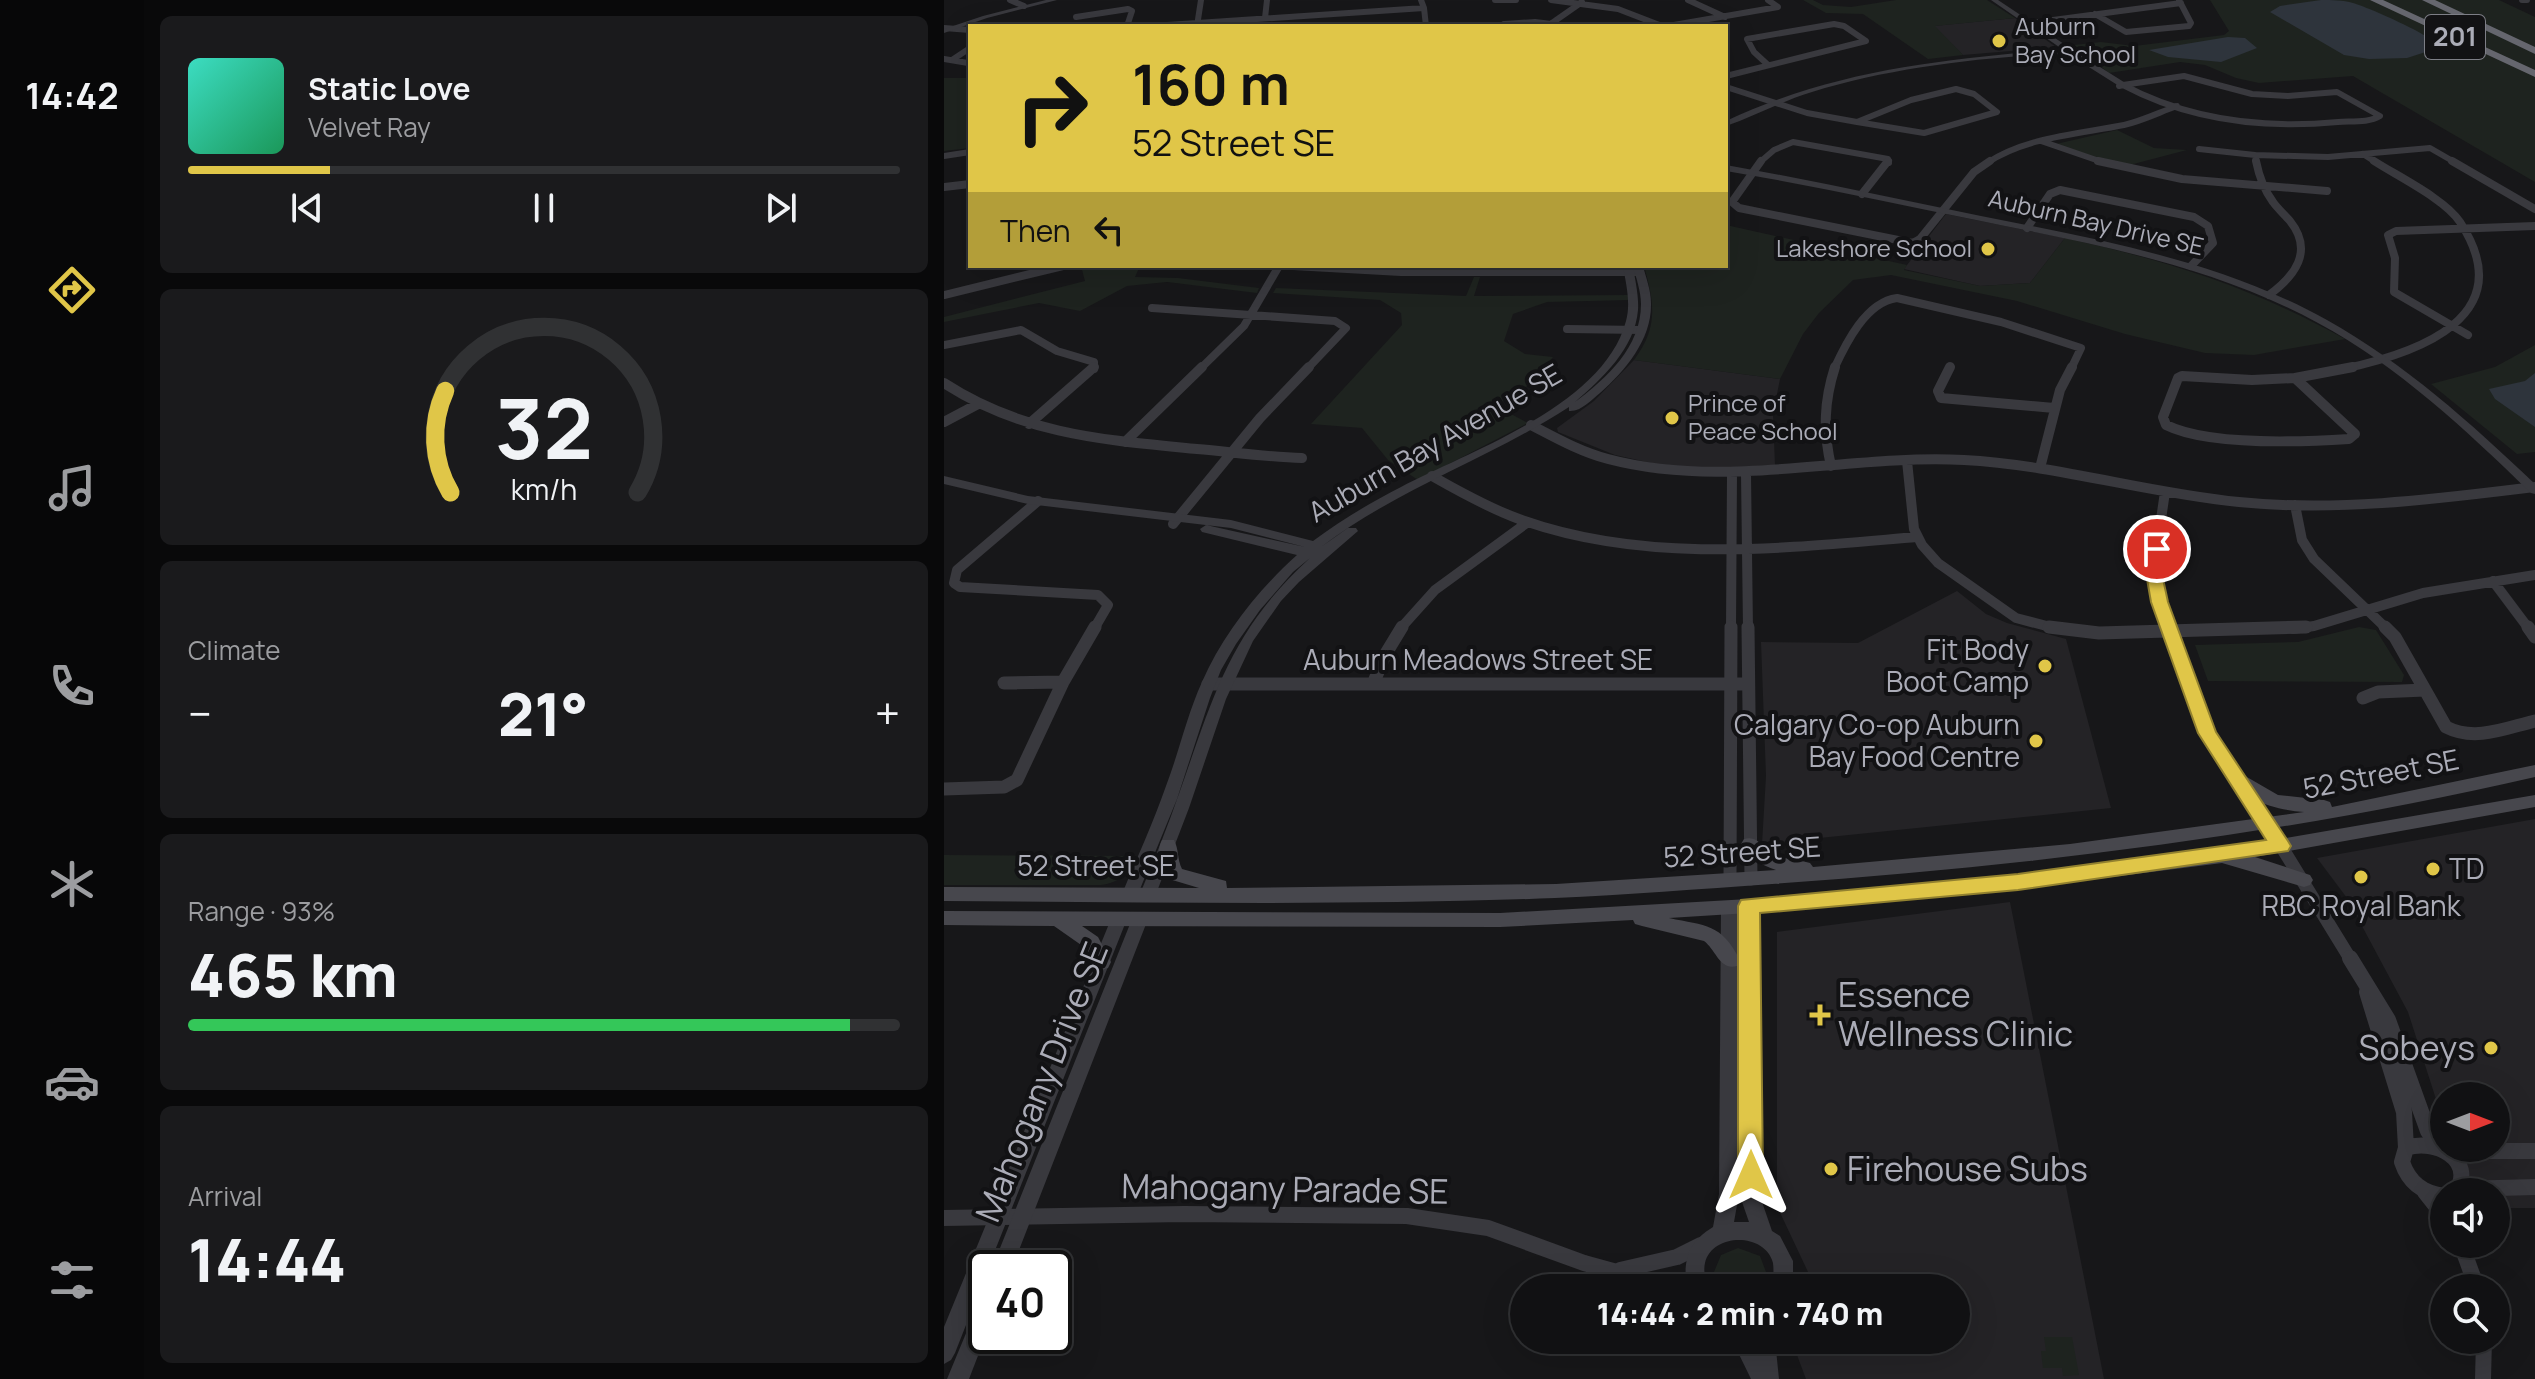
<!DOCTYPE html>
<meta charset="utf-8">
<style>
:root{--surface:#111113;--page:#1a1a1c;--text:#f1f3f6;--muted:#9c9da0;--line:#303133;--accent:#e0c648}
body{margin:0;font-family:Manrope,sans-serif;background:var(--page);color:var(--text);height:100vh;display:flex;flex-direction:column;font-size:30px;white-space:nowrap}
*{box-sizing:border-box;margin:0}
p{font-size:26px;color:var(--muted)}
.icon{flex:none;width:44px;height:44px;fill:none;stroke:currentColor;stroke-width:2;stroke-linecap:round;stroke-linejoin:round}
.map{position:relative;flex:1;overflow:hidden}
.sheet{display:flex;flex-direction:column;gap:16px;padding:16px;background:#09090a;width:800px}
.sheet>*{flex:none}
.guide{position:absolute;left:24px;top:24px;width:760px;height:244px;border-radius:0px;box-shadow:0 8px 32px #0002,0 0 0 2px var(--line);background:#e0c648;color:#111;overflow:hidden}
.needle{width:52px;rotate:90deg}
.controls{position:absolute;left:1486px;top:1082px;display:grid;gap:16px}
.controls a{display:grid;place-items:center;width:80px;height:80px;border-radius:50%;background:var(--surface);box-shadow:0 8px 32px #0002,0 0 0 2px var(--line);font-size:40px}
.speed{position:absolute;left:24px;top:1250px;display:flex;gap:16px;font-size:40px;font-weight:700;text-align:center}
.speed>*{display:grid;place-content:center;width:104px;height:104px;border-radius:50%;background:var(--surface);box-shadow:0 8px 32px #0002,0 0 0 2px var(--line);line-height:1}
.speed .limit{border:4px solid #111;border-radius:12px;background:#fff;color:#111}
.pin{position:absolute;display:grid;place-items:center;width:68px;height:68px;color:#fff;margin:-34px;border:4px solid #fff;border-radius:50%;box-shadow:0 2px 8px #0007}
.me{position:absolute;width:88px;margin:-44px;rotate:0deg;stroke-linejoin:round;filter:drop-shadow(0 0 6px #0008)}
.turn{display:flex;align-items:center;gap:28px;height:168px;padding:0 32px;font-size:36px}
.turn .icon{width:104px;height:104px;stroke-width:2.5}
.turn b{display:block;font-size:56px;line-height:68px}
.then{display:flex;align-items:center;height:76px;padding:0 32px;background:#0003;gap:16px;font-size:30px}
.big{font-size:60px;font-weight:800;line-height:1.1}
.sheet .tile{flex:1;display:flex;flex-direction:column;justify-content:center;gap:12px;min-width:0;padding:0 28px;border-radius:12px;background:var(--page)}
.sheet .dial{align-items:center;gap:0}
.dial svg{height:208px;overflow:visible;fill:none;stroke:var(--line);stroke-width:7;stroke-linecap:round;text-anchor:middle}
.dial text{fill:var(--text);stroke:none}
.song{display:flex;align-items:center;gap:24px}
.cover{width:96px;height:96px;border-radius:12px;background:linear-gradient(135deg,hsl(170 70% 55%),hsl(150 70% 35%))}
.played{height:8px;border-radius:4px;background:linear-gradient(90deg,var(--accent) 20%,var(--line) 20%)}
.keys{display:flex;justify-content:space-around;direction:ltr}
.heat{display:flex;justify-content:space-between;align-items:center;font-size:44px;direction:ltr}
.charge{height:12px;border-radius:6px;background:linear-gradient(90deg,#34c759 93%,var(--line) 0)}
.trip{position:absolute;left:566px;top:1274px;width:460px;height:80px;border-radius:40px;background:var(--surface);box-shadow:0 8px 32px #0002,0 0 0 2px var(--line);font-weight:800;line-height:80px;text-align:center}
main{display:flex;flex:1;min-height:0}
.tabs{display:flex;flex-direction:column;width:144px;justify-content:space-around;align-items:center;background:#070708;color:var(--muted)}
.tabs .icon{width:56px;height:56px}
.tabs .active{color:var(--accent)}
.tabs b{font-size:36px;color:var(--text)}
.map>svg:first-child{display:block}
.built{fill:#242326}
.green{fill:#1e231f}
.water{fill:#2e343c}
.lines{fill:none;stroke-linecap:round;stroke-linejoin:round}
.minor-far4{stroke:#39393e;stroke-width:6}
.minor-far3{stroke:#39393e;stroke-width:8}
.minor-far2{stroke:#39393e;stroke-width:10}
.minor-far1{stroke:#39393e;stroke-width:13}
.minor{stroke:#39393e;stroke-width:16}
.tertiary{fill:#39393e;fill-rule:evenodd}
.secondary{fill:#47474d;fill-rule:evenodd}
.motorway{fill:#65666e;fill-rule:evenodd}
.route{fill:#e0c648;stroke:#92812f;stroke-width:2}
.poi-dot{fill:#e0c648;stroke:#121214;stroke-width:3}
.labels{text-anchor:middle;stroke-width:8;stroke-linejoin:round;paint-order:stroke}
.far-poi-label{font-size:24px;fill:#abacb7;stroke:#121214;text-anchor:start}
.far-street-label{font-size:24px;fill:#abacb7;stroke:#121214}
.shield{fill:#121214;stroke:#7d7e86;stroke-width:2}
.shield-label{font-size:26px;font-weight:bold;fill:#abacb7}
.street-label{font-size:28px;fill:#abacb7;stroke:#121214}
.poi-label{font-size:28px;fill:#abacb7;stroke:#121214;text-anchor:end}
.near-poi-label{font-size:34px;fill:#abacb7;stroke:#121214;text-anchor:start}
.near-street-label{font-size:34px;fill:#abacb7;stroke:#121214}
</style>
<main>
<nav class="tabs">
<b>14:42</b>
<svg class="icon active" aria-label="directions" viewBox="0 0 24 24"><path d="M12 3l9 9-9 9-9-9zM9 14v-3h6M13 9l2 2-2 2"/></svg>
<svg class="icon" aria-label="music" viewBox="0 0 24 24"><path d="M9 18V5l10-2v13"/><circle cx="6" cy="18" r="3"/><circle cx="16" cy="16" r="3"/></svg>
<svg class="icon" aria-label="phone" viewBox="0 0 24 24"><path d="M5 4h4l2 5-3 2q2 4 5 5l2-3 5 2v4C11 20 4 13 5 4z"/></svg>
<svg class="icon" aria-label="climate" viewBox="0 0 24 24"><path d="M12 3v18M4 7l16 10M4 17L20 7"/></svg>
<svg class="icon" aria-label="car" viewBox="0 0 24 24"><path d="M5 17H2v-5l4-1 3-4h7l3 4 3 1v5h-3M9 17h6M6 11h13"/><circle cx="7" cy="17" r="2"/><circle cx="17" cy="17" r="2"/></svg>
<svg class="icon" aria-label="filters" viewBox="0 0 24 24"><path d="M4 7h16M4 17h16"/><circle cx="9" cy="7" r="2"/><circle cx="15" cy="17" r="2"/></svg>
</nav>
<section class="sheet">
<div class="tile">
<div class="song"><i class="cover"></i><div><b>Static Love</b><p>Velvet Ray</p></div></div>
<div class="played"></div>
<div class="keys"><svg class="icon" aria-label="previous" viewBox="0 0 24 24"><path d="M18 5L8 12l10 7zM5 5v14"/></svg><svg class="icon" aria-label="pause" viewBox="0 0 24 24"><path d="M8 5v14M16 5v14"/></svg><svg class="icon" aria-label="next" viewBox="0 0 24 24"><path d="M6 5l10 7-10 7zM19 5v14"/></svg></div>
</div>
<div class="tile dial"><svg viewBox="0 0 100 80">
<path d="M14 69A42 42 0 1 1 86 69"/>
<path d="M14 69A42 42 0 0 1 12 30" stroke="#e0c648"/>
<text x="50" y="56" font-size="32" font-weight="700">32</text>
<text x="50" y="72" font-size="11">km/h</text>
</svg></div>
<div class="tile"><p>Climate</p>
<div class="heat"><a>−</a><b class="big">21°</b><a>+</a></div>
</div>
<div class="tile"><p>Range · 93%</p><b class="big">465 km</b><div class="charge"></div></div>
<div class="tile"><p>Arrival</p><b class="big">14:44</b></div>
</section>
<div class="map">
<svg width="1591" height="1379" viewBox="0 0 1591 1379">
<rect width="100%" height="100%" fill="#171719"/>
<path class="built" d="M1071,18L1112,47L1019,55L989,26Z
M1002,214L1121,238L1086,283L1036,286L960,269Z
M690,360L836,379L829,414L831,466L771,469L712,464L671,455L614,432L613,428L650,401Z
M1013,591L1042,614L1063,623L1122,639L1167,808L818,844L822,776L817,642L914,643Z
M1591,819V1208H1552V1192H1522L1508,1148H1552V1096H1500V1124L1464,1012L1403,898L1373,858Z
M1066,902L1160,1379H862L850,1347L852,1340H1012V1288H862L865,1274L833,1206V932Z"/>
<path class="green" d="M859,0H869L879,5L907,7L952,0H1043L1071,18L991,26L1019,55L984,59L919,14L882,13Z
M1266,0H1555L1591,17V182L1409,76L1315,83L1292,78L1261,65L1236,62L1165,73L1130,45L1157,42L1190,46L1280,35L1285,31Z
M0,78H26V148L0,151Z
M1173,130L1210,148L1243,150L1178,167L1112,144Z
M782,225L963,265L960,270L1036,286L1086,283L1121,238C1227,262 1305,286 1401,339L1310,355L1261,353L1181,334L1073,301L947,275L909,280L875,313L859,334L836,379L690,360C715,327 710,302 700,266H782Z
M137,266H196L191,277L234,278L315,288L313,293L223,282L183,286L136,311L95,303L0,322V317L141,281Z
M530,277H536L530,296L685,295L686,300L603,302L569,314L560,341L581,354L609,357L591,381L552,406L584,423L474,480L444,460L418,428L367,424L458,325L457,313L436,300L329,293L332,288L522,296Z
M1591,345V452L1573,454L1487,384L1551,367Z
M1415,627L1432,630L1460,675L1458,682L1264,681L1251,645L1354,642Z
M0,855L193,856C184,874 177,882 157,885H0Z
M794,1248L816,1256L822,1272L816,1288H775L770,1272L777,1255Z
M1100,1337H1128L1135,1375L1119,1376L1118,1368H1099L1097,1351H1102Z"/>
<path class="water" d="M1377,0C1388,0 1399,0 1409,3C1426,8 1487,35 1497,47L1463,58L1425,59L1400,55L1326,12L1336,6Z
M1284,37L1301,38L1313,48L1277,62L1224,57L1205,50Z
M1591,373V427L1551,399L1545,389L1581,381Z"/>
<g class="lines">
<path class="minor-far4" d="M66,0L80,6
M551,0H572
M607,0L674,9L718,26
M744,0L781,17
M1578,0H1583
M480,8L482,26
M1151,14L1182,32L1245,26L1247,23L1235,0
M132,17L184,9L188,11L183,26
M321,18L323,0
M608,23L638,2
M1086,23L1237,3
M560,24L591,22L624,26
M208,26L480,8L477,0
M253,26L257,0
M724,26L834,7L824,0
M0,28L26,30
M1125,51L1179,85
M0,59L24,63
M8,60L26,48
M782,76L922,41L900,26L890,24L803,39L810,52L823,64
M1240,76L1308,94L1344,96L1393,92L1436,116C1425,123 1407,121 1394,122C1320,129 1245,120 1179,85Z
M1175,86L1179,85
M782,87L863,113L913,122
M1012,89L1030,94L1053,112L980,133L913,122L967,100Z
M1097,141L1161,163
M1255,149L1311,155
M1419,154L1433,163
M0,156L26,152
M815,163L830,150L849,142L944,159L945,163
M1043,163C1082,137 1135,134 1180,125C1198,121 1216,112 1233,106
M1313,163L1311,155L1384,157L1486,148L1512,163"/>
<path class="minor-far3" d="M817,161L788,202L795,208L969,243L976,239L1030,172L1046,161
M1154,161L1238,179L1383,191
M1312,161C1315,176 1320,190 1329,202C1334,209 1341,215 1346,221C1370,251 1351,276 1325,295
M1508,161L1591,209
M0,187L26,184
M918,194L944,161
M1083,228L1106,194L1116,190L1250,217L1264,226L1269,243L1247,266
M349,266L457,272H693
M0,295L119,266
M208,308L391,321L402,328L363,369
M623,329L698,330
M1524,335L1450,292L1451,258L1444,235L1452,231L1591,226
M0,345L77,330L113,351L150,362V369
M256,369L300,326L335,266
M890,369C902,343 922,302 953,298L1057,322L1137,348L1127,369
M1399,369C1474,353 1578,317 1516,222C1501,199 1453,176 1430,161"/>
<path class="minor-far2" d="M1006,367L994,391L997,398L1110,408
M1238,376L1308,380L1351,378L1411,434L1405,439C1357,442 1264,446 1222,425L1219,417L1234,378Z
M1351,378L1409,367
M0,383C80,435 161,440 253,449C288,452 323,457 358,458
M0,422L34,404
M85,424L150,367
M587,425C612,438 637,452 664,459C782,490 901,454 1020,460C1113,465 1203,493 1295,502C1394,512 1493,499 1591,487
M181,442L258,367
M963,461L970,529L978,545L994,563L1072,618L1114,629
M887,466C879,431 880,401 891,367
M1096,468L1116,390L1128,367
M802,474L804,629
M488,476C516,492 545,508 575,519C702,565 842,548 973,537
M1221,492L1210,567L1216,602L1226,629
M94,501L13,570L10,583L16,587L154,595L164,605L150,629
M1351,505L1358,540L1370,559L1443,629
M229,524L316,418L365,367
M1549,581L1585,629
M456,629L491,590L584,522
M787,629L788,474
M1349,629L1370,626L1479,593L1591,575"/>
<path class="minor-far1" d="M804,627L807,879
M1105,627L1155,633L1362,627
M1225,627L1263,733L1320,824
M1441,627L1451,637L1502,727C1531,742 1562,728 1591,721
M1584,627L1591,637
M60,683L119,682
M264,684H803
M429,684L441,655L458,627
M1419,698L1434,692L1481,690
M0,789L60,787L73,780L119,682L151,627
M1337,846L1407,960
M786,880L787,627"/>
<path class="minor" d="M1406,958L1444,1020L1484,1131L1495,1146
M1423,992L1460,1112L1462,1148
M1503,1151H1591
M1516,1189L1591,1187
M1481,1192L1500,1216
M1500,1196C1479,1193 1465,1183 1458,1162L1462,1148C1491,1138 1532,1159 1512,1192
M0,1218L240,1214L463,1216L544,1228L640,1263L731,1288
M1517,1244L1533,1288
M676,1270L733,1257L757,1245
M1539,1379L1540,1340"/>
<path class="tertiary" d="M102,0H113L43,18L0,33V29L39,16Z
M1047,0H1054L1126,48L1137,50L1125,53C1042,57 948,67 868,92C838,101 811,116 782,126V121C894,69 997,60 1118,49Z
M782,165C867,180 952,199 1037,216C1154,239 1277,261 1383,320C1460,363 1527,423 1591,484V494L1587,493C1522,430 1454,366 1374,323C1268,265 1149,244 1032,220C949,203 866,185 782,171Z
M679,266H689C691,280 695,295 694,310C691,348 658,379 631,402C663,378 697,347 697,304C697,291 692,278 689,266H699C702,278 707,290 707,303C708,339 682,370 656,393C647,400 637,412 625,411V407C545,459 453,489 377,547L404,528H412L414,531L355,582L337,601L309,641L282,699L245,808L212,894L210,898L204,900L198,898L196,894C210,860 224,826 236,791C270,694 287,630 366,558L349,572L316,610L292,644L277,670L266,698L233,799L194,894L192,898L186,900L180,898L178,894C193,858 209,823 222,786C235,752 243,715 258,682C279,634 314,590 353,555L258,532L256,529L262,525L361,547L287,528L84,504L0,484V476L84,496L287,520L369,541C397,520 426,503 457,487C528,450 660,405 682,321C687,303 682,284 679,266Z
M805,900L811,901L813,906L817,1199L828,1231L836,1236L849,1261V1288H829C829,1280 830,1270 829,1263C821,1232 768,1233 761,1263C759,1270 762,1280 762,1288H742C740,1259 743,1243 769,1227L775,1194L777,907L779,902L785,901L791,902L793,907L795,1194L790,1222H805L797,1199V906L799,901Z
M175,913L181,914L183,919L44,1268H42V1274L11,1353L7,1360L0,1364V1327L167,919L169,914Z
M196,913L202,914L204,919L68,1268H48L188,919L190,914Z
M42,1299V1335L25,1379H3L35,1302Z
M788,1340H831L835,1379H807Z"/>
<path class="secondary" d="M1591,765V777C1339,835 1085,866 828,884C755,889 683,895 611,898C408,906 204,902 0,901V887L255,888L225,879C218,867 211,853 218,840H230C235,849 233,859 238,869L282,881L283,888L612,884L832,870C817,865 805,858 797,844L800,839C814,835 817,847 827,853C839,860 853,859 866,863L869,867L1126,844L1360,812C1332,810 1298,800 1280,775L1283,771L1289,769L1334,795L1380,800L1386,802L1388,807Z
M1591,795V807L1311,857L1366,875L1369,880L1366,885L1360,887L1278,863L1074,889L805,913L725,918C762,926 777,923 796,960L793,966C776,971 772,950 760,941L698,926L691,924L689,920L556,927L138,926L154,937L167,962L164,968L157,970L150,968L140,947L110,926L0,925V911L556,913L805,899L1074,875L1272,850Z"/>
<path class="motorway" d="M1426,0H1439L1591,70V77Z
M1478,0H1491L1591,47V54Z"/>
</g>
<path class="route" d="M1213,544L1221,549L1219,579L1224,602L1272,732L1344,841L1347,846L1344,851L1074,890L816,913L819,1175L815,1184L807,1187L798,1184L794,1175V906L797,900L1074,874L1322,840L1254,733L1207,602L1203,579L1204,549Z"/>
<g class="poi-dot">
<circle cx="1055" cy="41" r="8"/>
<circle cx="1044" cy="249" r="8"/>
<circle cx="728" cy="418" r="8"/>
<circle cx="1101" cy="666" r="8"/>
<circle cx="1092" cy="741" r="8"/>
<circle cx="1489" cy="869" r="8"/>
<circle cx="1417" cy="877" r="8"/>
<path d="M872 1003h8v8h8v8h-8v8h-8v-8h-8v-8h8z"/>
<circle cx="1547" cy="1048" r="8"/>
<circle cx="887" cy="1169" r="8"/>
</g>
<g class="labels">
<g class="far-poi-label">
<text x="1071" y="35">Auburn<tspan x="1071" dy="28">Bay School</tspan></text>
<text x="1028" y="257" text-anchor="end">Lakeshore School</text>
<text x="744" y="412">Prince of<tspan x="744" dy="28">Peace School</tspan></text>
</g>
<g class="far-street-label">
<text transform="translate(1152 223) rotate(13)" y="8">Auburn Bay Drive SE</text>
</g>
<rect class="shield" x="1481" y="15" width="60" height="44" rx="6"/>
<g class="shield-label">
<text x="1511" y="46">201</text>
</g>
<g class="street-label">
<text transform="translate(491 443) rotate(-30)" y="10">Auburn Bay Avenue SE</text>
<text x="534" y="670">Auburn Meadows Street SE</text>
<text transform="translate(1437 774) rotate(-11)" y="10">52 Street SE</text>
<text transform="translate(798 852) rotate(-4)" y="10">52 Street SE</text>
<text x="152" y="876">52 Street SE</text>
</g>
<g class="poi-label">
<text x="1085" y="660">Fit Body<tspan x="1085" dy="32">Boot Camp</tspan></text>
<text x="1076" y="735">Calgary Co-op Auburn<tspan x="1076" dy="32">Bay Food Centre</tspan></text>
<text x="1505" y="879" text-anchor="start">TD</text>
<text x="1417" y="916" text-anchor="middle">RBC Royal Bank</text>
</g>
<g class="near-poi-label">
<text x="894" y="1007">Essence<tspan x="894" dy="39">Wellness Clinic</tspan></text>
<text x="1531" y="1060" text-anchor="end">Sobeys</text>
<text x="903" y="1181">Firehouse Subs</text>
</g>
<g class="near-street-label">
<text transform="translate(98 1082) rotate(-68)" y="12">Mahogany Drive SE</text>
<text transform="translate(341 1189) rotate(1)" y="12">Mahogany Parade SE</text>
</g>
</g>
</svg>
<div class="controls">
<a><svg class="needle" viewBox="-14 -14 28 28"><path d="M0-13l5 13h-10z" fill="#e53935"/><path d="M0 13l5-13h-10z" fill="#9c9da0"/></svg></a>
<a><svg class="icon" aria-label="sound" viewBox="0 0 24 24"><path d="M4 9h4l5-4v14l-5-4H4zM17 9q2 3 0 6"/></svg></a>
<a><svg class="icon" aria-label="search" viewBox="0 0 24 24"><circle cx="10" cy="10" r="6"/><path d="M15 15l6 6"/></svg></a>
</div>
<div class="speed"><div class="limit">40</div></div>
<div class="pin" style="left:1213px;top:549px;background:#d93025"><svg class="icon" aria-label="arrive" viewBox="0 0 24 24"><path d="M6 21V4h12l-3 4 3 4H6"/></svg></div>
<svg class="me" style="left:807px;top:1175px" viewBox="-20 -20 40 40"><path d="M0-17L14 15 0 8-14 15z" fill="#e0c648" stroke="#fff" stroke-width="4"/></svg>
<div class="trip">14:44 · 2 min · 740 m</div>
<div class="guide">
<div class="turn"><svg class="icon" aria-label="right" viewBox="0 0 24 24"><path d="M7 20v-9h11M14 6l5 5-5 5"/></svg><div><b>160 m</b>52 Street SE</div></div>
<div class="then">Then<svg class="icon" aria-label="left" viewBox="0 0 24 24"><path d="M17 20v-9H6M10 6l-5 5 5 5"/></svg></div>
</div>
</div>
</main>
